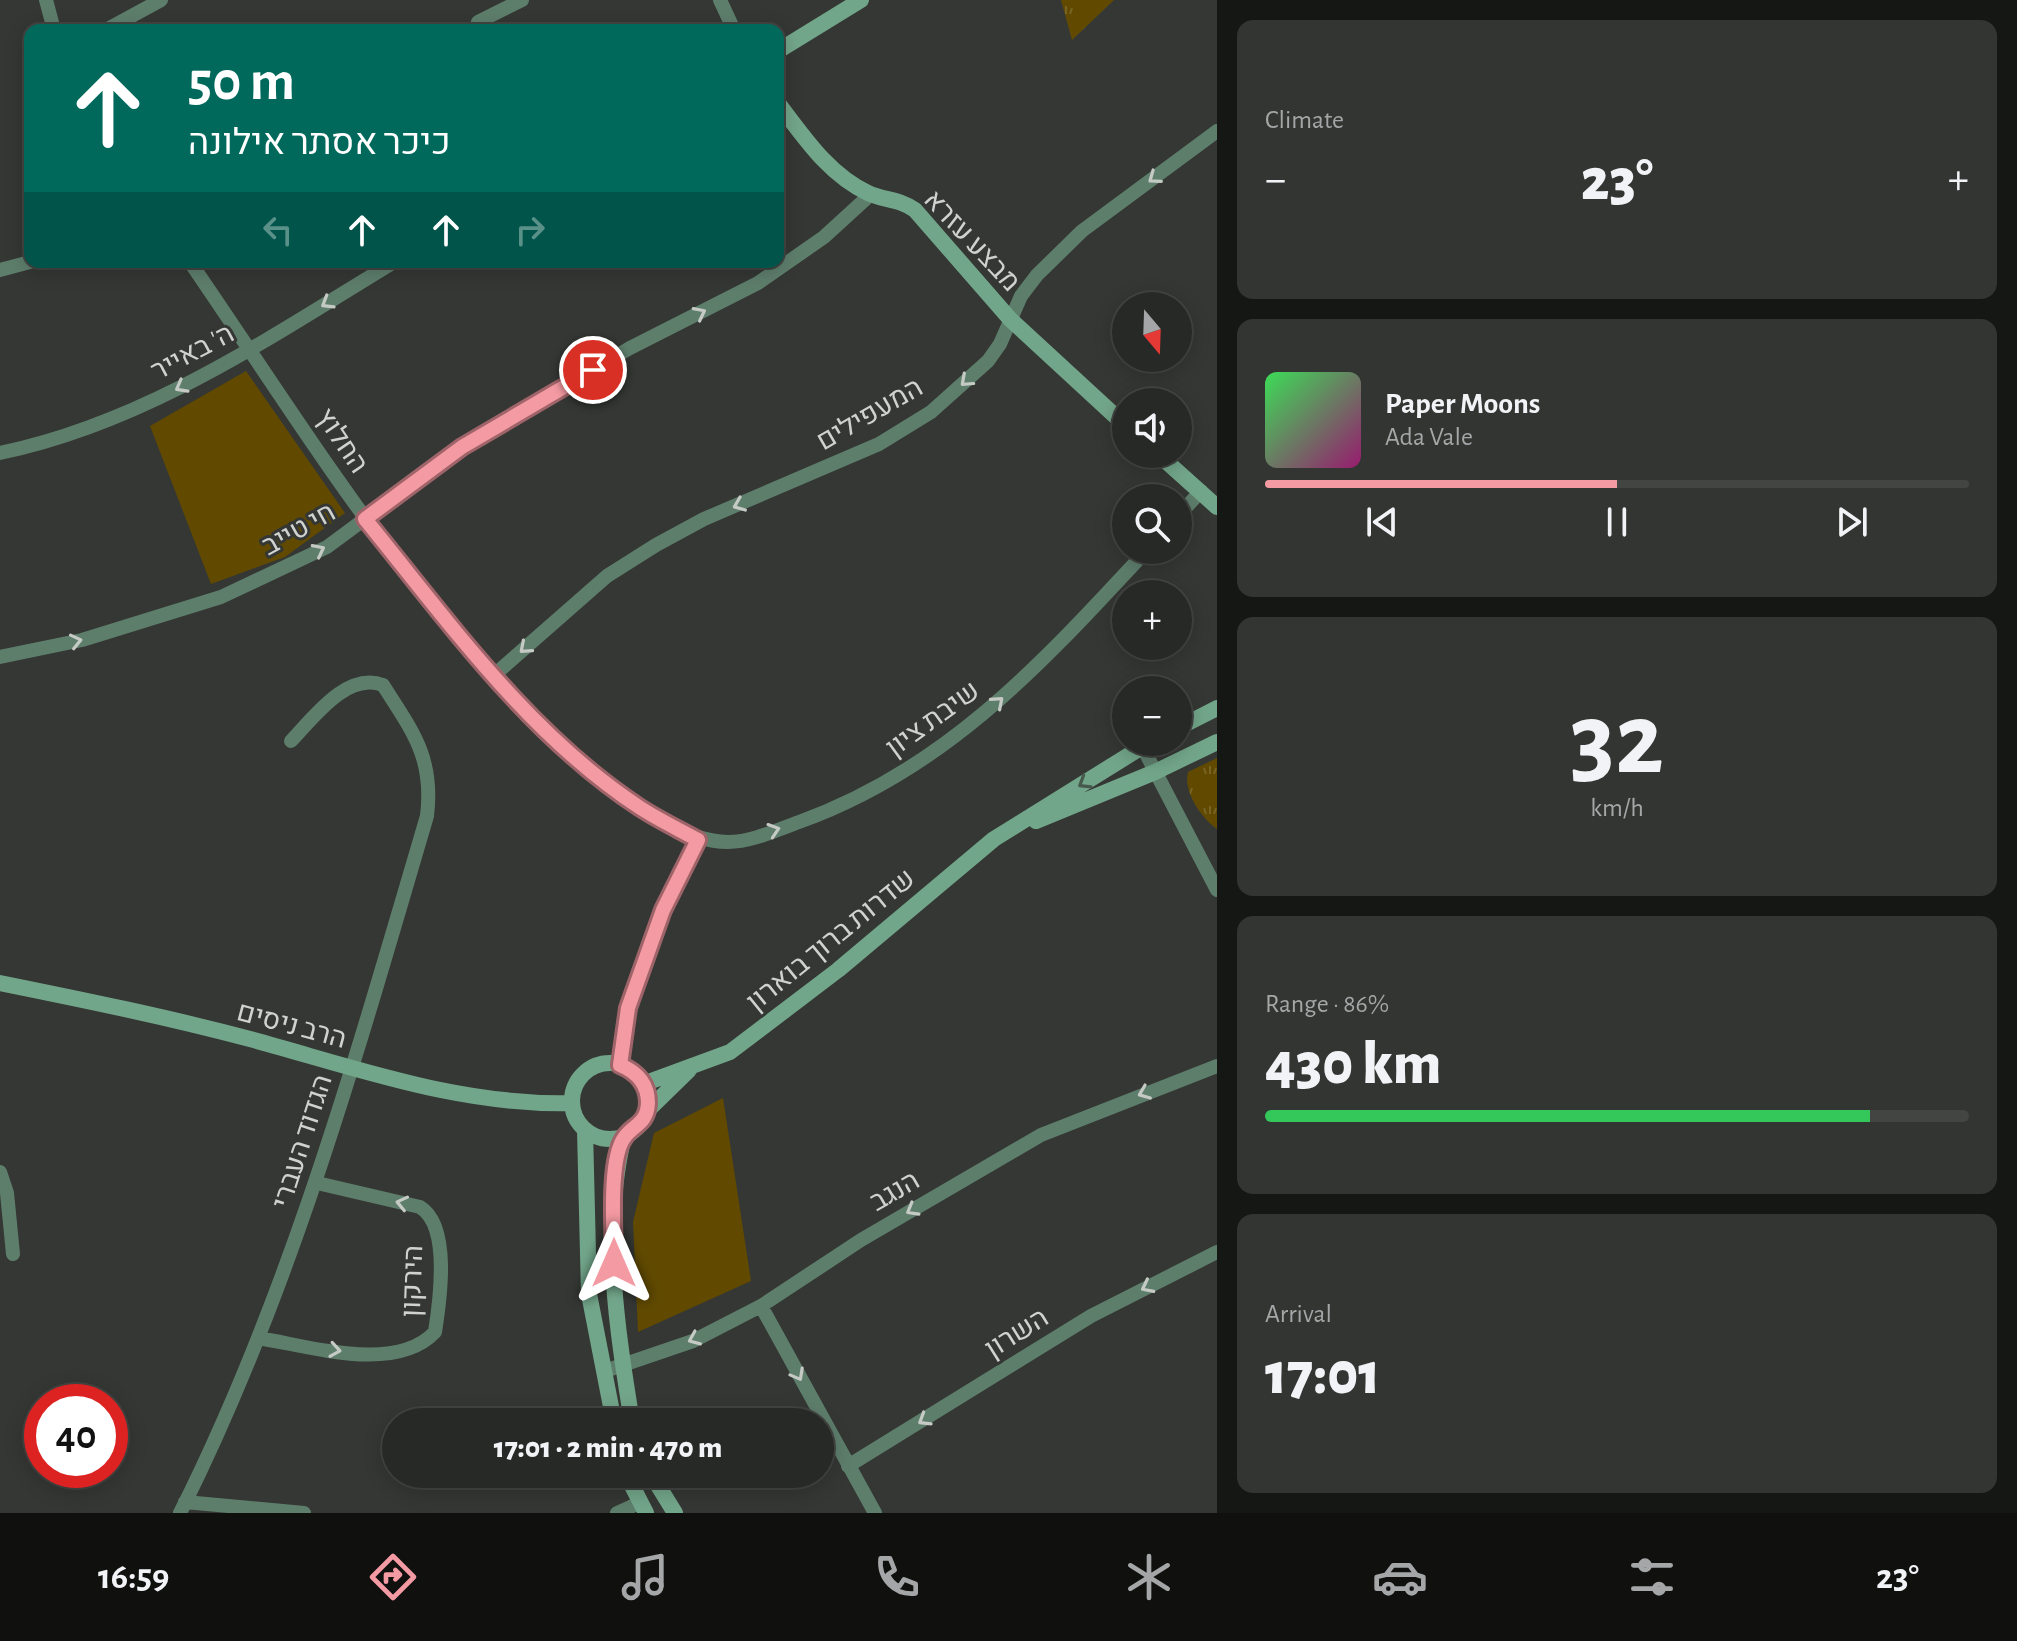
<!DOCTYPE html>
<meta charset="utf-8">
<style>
:root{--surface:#272926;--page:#333532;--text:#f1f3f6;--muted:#a4a6a7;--line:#434543;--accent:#f49aa2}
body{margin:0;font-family:"Alegreya Sans",Heebo,sans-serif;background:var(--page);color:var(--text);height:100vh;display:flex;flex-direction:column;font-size:30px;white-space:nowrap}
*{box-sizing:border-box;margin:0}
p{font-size:26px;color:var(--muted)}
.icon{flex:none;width:44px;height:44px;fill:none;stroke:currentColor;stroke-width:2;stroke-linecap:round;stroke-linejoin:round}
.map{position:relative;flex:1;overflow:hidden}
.details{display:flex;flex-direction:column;gap:20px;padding:20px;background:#151715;width:800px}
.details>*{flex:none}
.guide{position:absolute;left:24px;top:24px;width:760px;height:244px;border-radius:16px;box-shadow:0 4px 20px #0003,0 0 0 2px var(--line);background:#00695c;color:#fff;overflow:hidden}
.needle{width:52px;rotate:161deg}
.controls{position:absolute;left:1112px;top:292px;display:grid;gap:16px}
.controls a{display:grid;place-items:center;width:80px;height:80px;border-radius:50%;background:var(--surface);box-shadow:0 4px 20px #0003,0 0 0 2px var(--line);font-size:40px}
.speed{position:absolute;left:24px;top:1384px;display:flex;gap:16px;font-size:40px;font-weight:700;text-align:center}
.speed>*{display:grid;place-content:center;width:104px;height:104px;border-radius:50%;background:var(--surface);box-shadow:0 4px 20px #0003,0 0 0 2px var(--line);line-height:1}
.speed .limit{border:12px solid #d22;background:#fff;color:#111}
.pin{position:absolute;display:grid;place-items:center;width:68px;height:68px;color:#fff;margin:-34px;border:4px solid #fff;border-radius:50%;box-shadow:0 2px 8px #0007}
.me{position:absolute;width:88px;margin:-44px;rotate:0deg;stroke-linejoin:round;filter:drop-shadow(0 0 6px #0008)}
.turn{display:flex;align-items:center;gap:28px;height:168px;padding:0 32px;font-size:36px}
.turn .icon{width:104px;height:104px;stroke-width:2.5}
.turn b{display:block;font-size:56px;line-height:68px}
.lanes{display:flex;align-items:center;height:76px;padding:0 32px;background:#0003;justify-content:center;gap:40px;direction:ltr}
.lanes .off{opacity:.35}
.big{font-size:60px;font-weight:800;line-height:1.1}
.details .tile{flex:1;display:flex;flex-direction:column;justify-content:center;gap:12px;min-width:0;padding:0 28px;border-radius:16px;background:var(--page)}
.details .dial{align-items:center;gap:0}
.dial b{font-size:104px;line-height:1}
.song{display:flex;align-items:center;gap:24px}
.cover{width:96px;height:96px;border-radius:12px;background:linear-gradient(135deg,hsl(130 70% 55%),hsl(320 70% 35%))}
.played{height:8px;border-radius:4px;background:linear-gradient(90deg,var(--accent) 50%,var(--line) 50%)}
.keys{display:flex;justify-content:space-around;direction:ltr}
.heat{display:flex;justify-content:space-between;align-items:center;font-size:44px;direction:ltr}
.charge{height:12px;border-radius:6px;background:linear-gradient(90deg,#34c759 86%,var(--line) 0)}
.trip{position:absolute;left:382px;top:1408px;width:452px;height:80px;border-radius:40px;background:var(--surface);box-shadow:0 4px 20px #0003,0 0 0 2px var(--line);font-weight:800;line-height:80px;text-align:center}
.tab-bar{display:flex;height:128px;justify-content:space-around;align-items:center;background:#10100f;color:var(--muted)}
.tab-bar .icon{width:56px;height:56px}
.tab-bar .active{color:var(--accent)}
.tab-bar b{font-size:36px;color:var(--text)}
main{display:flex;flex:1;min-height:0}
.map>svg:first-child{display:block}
.grass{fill:url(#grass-tufts)}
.park{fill:#614a00}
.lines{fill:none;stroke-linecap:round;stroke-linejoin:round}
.street{stroke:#5e7e6c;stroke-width:14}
.secondary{stroke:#72a68a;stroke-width:16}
.oneway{stroke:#c5cac5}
.oneway2{stroke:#47584d}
.route-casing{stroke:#9f6469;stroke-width:20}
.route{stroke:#f49aa2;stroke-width:14}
.labels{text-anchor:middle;stroke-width:6;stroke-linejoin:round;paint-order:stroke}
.street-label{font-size:28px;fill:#d0d2cf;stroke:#343733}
</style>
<main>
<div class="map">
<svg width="1217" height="1513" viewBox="0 0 1217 1513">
<defs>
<pattern id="grass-tufts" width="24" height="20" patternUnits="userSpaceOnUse" patternTransform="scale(2)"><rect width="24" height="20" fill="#614a00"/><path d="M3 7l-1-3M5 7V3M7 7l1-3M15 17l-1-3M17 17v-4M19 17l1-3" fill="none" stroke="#776324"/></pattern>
</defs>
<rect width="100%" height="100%" fill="#343733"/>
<path class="grass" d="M1061,0H1114L1072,40Z
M1217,758V829C1201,817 1183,792 1188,772Z"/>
<path class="park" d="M246,371L345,513L285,557L211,584L150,426Z
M723,1098L751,1281L638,1332L633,1222L654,1133Z"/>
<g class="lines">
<path class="street" d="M46,0L54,30
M720,0L734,30
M478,22L522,0
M106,30L161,0
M190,262C316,445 434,646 611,785C645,812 684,841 728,842C751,842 777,830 799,822C947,769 1043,662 1147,550
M0,270L30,262
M0,453C145,423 269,338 394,262
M1178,516L1201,491
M0,657L82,640L221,597L327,547L462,447L630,348L758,283L824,237L871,194
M493,676L607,576L656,545L704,519L879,444L931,412L988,361L1000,344L1021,296L1037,275L1082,231L1217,131
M1142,746L1217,890
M620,1065C632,979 659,916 698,840
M0,1172L7,1193L13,1254
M761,1306L875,1513
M258,1338C310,1346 395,1374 435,1332C440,1300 451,1226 420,1207L317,1183
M605,1371L693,1341L761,1306L861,1240L1041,1135L1217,1066
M848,1466L1091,1316L1217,1252
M185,1502L304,1513
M180,1513C291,1292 357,1053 427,816C434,758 413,732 383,685C347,671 313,718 291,741
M617,1513L639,1503"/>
<path class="secondary" d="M778,51L861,0
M778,103C804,137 828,174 868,193C885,201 898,198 915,210L1010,319L1126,426
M1158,454L1217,507
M1178,728L1217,708
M1036,821L1155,772L1217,742
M0,983C84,1000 167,1017 250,1039C357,1068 460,1106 572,1103
M572 1101a38 38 0 1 1 76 0a38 38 0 1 1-76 0Z
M643,1084L730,1052L838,970L994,839L1150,742
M647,1111L689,1070
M585,1130L589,1294L614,1422
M624,1136C601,1229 617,1329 632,1422
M626,1474L646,1513
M651,1474L675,1513"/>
</g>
<defs><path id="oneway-chevron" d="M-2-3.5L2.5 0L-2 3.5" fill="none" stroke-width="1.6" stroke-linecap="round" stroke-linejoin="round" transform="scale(2)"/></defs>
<g class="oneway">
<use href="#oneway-chevron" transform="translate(1154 178) rotate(144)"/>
<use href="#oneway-chevron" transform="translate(327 303) rotate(149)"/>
<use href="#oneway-chevron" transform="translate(700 313) rotate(-27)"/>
<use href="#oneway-chevron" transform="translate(966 381) rotate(138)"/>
<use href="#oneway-chevron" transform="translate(181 387) rotate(151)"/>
<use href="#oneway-chevron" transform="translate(739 505) rotate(158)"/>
<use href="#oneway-chevron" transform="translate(319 550) rotate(-27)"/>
<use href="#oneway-chevron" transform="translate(76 641) rotate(-13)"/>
<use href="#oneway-chevron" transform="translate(525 648) rotate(139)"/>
<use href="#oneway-chevron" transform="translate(998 702) rotate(-41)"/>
<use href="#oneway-chevron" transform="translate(774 830) rotate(-18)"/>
<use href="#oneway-chevron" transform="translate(1144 1093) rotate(158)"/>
<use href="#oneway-chevron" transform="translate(402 1203) rotate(-167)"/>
<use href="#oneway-chevron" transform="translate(912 1210) rotate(150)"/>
<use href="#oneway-chevron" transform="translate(1147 1287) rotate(153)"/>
<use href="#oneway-chevron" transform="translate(694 1339) rotate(157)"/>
<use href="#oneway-chevron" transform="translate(335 1350) rotate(9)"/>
<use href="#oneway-chevron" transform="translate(798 1375) rotate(61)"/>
<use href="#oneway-chevron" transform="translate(924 1420) rotate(148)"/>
</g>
<use class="oneway2" href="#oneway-chevron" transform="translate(1084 783) rotate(148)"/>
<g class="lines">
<g class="route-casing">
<path id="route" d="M593,370L462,447L365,519C448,621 528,734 639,807C657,819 678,829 698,840L663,910L628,1008L620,1065C637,1072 648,1084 648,1103C647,1125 632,1125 624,1138C608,1161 614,1234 614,1263"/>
</g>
<use href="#route" class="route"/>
</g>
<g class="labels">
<g class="street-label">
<text transform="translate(973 240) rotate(47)" y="10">מבצע עזרא</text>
<text transform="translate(192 351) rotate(-28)" y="10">ה' באייר</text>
<text transform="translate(869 413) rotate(-30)" y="10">המעפילים</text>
<text transform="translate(343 440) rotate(56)" y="10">החלוץ</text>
<text transform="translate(298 528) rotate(-29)" y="10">חי טייב</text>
<text transform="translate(932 718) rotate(-36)" y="10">שיבת ציון</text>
<text transform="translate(830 939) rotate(-39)" y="10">שדרות ברוך בוארון</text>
<text transform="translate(292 1024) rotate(15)" y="10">הרב ניסים</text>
<text transform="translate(301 1141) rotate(-72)" y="10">הגדוד העברי</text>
<text transform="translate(894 1190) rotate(-30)" y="10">הנגב</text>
<text transform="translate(411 1281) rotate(-88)" y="10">הירקון</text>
<text transform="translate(1016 1332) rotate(-32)" y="10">השרון</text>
</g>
</g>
</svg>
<div class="controls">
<a><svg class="needle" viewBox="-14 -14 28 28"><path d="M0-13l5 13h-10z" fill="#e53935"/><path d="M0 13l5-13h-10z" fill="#a4a6a7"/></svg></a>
<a><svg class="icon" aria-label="sound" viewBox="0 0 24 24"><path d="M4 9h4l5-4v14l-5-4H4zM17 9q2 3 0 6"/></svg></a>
<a><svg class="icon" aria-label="search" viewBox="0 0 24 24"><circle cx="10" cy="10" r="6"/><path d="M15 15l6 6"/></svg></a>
<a>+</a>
<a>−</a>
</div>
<div class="speed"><div class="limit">40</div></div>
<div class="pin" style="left:593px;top:370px;background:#d93025"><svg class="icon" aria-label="arrive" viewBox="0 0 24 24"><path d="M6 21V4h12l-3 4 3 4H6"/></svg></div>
<svg class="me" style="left:614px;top:1263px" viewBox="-20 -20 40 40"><path d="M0-17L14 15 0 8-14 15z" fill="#f49aa2" stroke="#fff" stroke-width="4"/></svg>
<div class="trip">17:01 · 2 min · 470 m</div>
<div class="guide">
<div class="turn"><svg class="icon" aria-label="ahead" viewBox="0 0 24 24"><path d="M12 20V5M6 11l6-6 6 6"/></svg><div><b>50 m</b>כיכר אסתר אילונה</div></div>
<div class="lanes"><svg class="icon off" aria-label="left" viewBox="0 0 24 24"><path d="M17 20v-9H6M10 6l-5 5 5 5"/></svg><svg class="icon" aria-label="ahead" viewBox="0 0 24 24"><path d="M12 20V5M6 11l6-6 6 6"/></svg><svg class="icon" aria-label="ahead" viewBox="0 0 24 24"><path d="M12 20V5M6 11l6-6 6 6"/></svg><svg class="icon off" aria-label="right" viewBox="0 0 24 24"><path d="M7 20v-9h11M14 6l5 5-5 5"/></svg></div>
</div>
</div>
<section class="details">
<div class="tile"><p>Climate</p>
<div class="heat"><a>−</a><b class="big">23°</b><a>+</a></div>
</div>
<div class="tile">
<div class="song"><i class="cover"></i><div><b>Paper Moons</b><p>Ada Vale</p></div></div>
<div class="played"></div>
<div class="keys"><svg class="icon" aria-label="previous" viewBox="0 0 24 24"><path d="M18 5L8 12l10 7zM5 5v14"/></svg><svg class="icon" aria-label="pause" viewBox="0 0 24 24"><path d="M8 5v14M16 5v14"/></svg><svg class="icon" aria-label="next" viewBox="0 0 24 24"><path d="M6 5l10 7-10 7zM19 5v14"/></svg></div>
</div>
<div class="tile dial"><b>32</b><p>km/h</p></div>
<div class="tile"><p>Range · 86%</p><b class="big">430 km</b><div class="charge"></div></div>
<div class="tile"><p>Arrival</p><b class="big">17:01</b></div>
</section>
</main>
<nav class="tab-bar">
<b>16:59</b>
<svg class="icon active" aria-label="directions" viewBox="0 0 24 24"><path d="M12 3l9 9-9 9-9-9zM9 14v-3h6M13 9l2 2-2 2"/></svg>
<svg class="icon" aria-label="music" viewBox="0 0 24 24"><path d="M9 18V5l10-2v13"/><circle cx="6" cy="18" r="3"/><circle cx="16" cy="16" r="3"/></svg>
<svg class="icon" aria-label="phone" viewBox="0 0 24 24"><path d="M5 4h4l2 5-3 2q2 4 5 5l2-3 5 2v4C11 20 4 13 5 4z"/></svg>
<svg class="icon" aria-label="climate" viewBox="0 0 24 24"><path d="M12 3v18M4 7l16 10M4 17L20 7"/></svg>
<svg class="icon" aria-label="car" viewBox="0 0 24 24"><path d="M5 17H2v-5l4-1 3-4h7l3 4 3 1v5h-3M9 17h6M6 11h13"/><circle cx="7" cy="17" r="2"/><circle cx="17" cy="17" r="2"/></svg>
<svg class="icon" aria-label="filters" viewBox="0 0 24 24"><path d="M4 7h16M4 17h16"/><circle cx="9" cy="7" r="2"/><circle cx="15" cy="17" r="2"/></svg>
<b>23°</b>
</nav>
